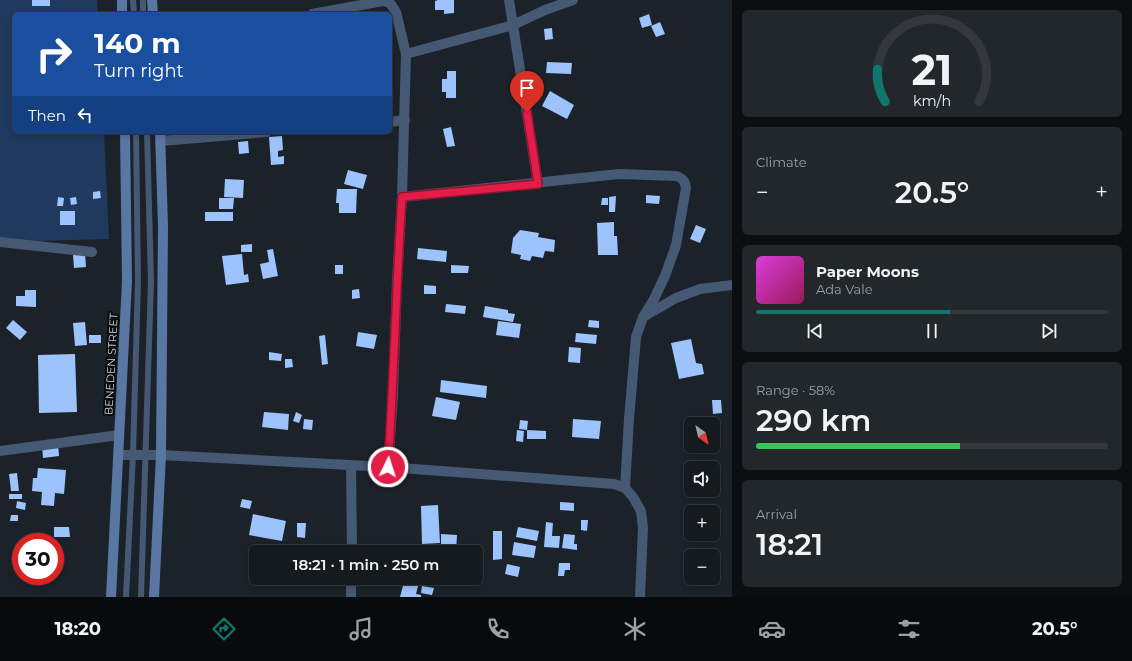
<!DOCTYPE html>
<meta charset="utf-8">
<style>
:root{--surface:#151a1f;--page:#22272c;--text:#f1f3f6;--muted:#9da1a4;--line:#34383d;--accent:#0f766e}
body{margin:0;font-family:Montserrat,sans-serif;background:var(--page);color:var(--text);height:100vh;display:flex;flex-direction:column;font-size:15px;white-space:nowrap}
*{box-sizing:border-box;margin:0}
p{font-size:13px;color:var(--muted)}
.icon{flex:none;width:22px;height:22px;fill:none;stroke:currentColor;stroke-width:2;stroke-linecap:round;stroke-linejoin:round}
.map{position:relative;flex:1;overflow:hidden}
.drawer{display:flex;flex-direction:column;gap:10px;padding:10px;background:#0c0e11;width:400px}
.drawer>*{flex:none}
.top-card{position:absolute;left:12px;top:12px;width:380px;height:122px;border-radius:6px;box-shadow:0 2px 6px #0003,0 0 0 1px var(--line);background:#1a4fa0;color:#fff;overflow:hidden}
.needle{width:26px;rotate:146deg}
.tools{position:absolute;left:684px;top:417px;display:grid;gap:8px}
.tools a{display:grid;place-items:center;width:36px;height:36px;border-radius:6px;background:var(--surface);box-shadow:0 2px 6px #0003,0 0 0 1px var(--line);font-size:20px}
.speed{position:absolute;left:12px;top:533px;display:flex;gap:8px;font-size:20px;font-weight:700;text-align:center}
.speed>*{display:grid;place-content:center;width:52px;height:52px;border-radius:50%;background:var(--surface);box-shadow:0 2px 6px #0003,0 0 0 1px var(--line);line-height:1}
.speed .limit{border:6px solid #d22;background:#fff;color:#111}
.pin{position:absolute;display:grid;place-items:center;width:34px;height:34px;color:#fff;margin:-41px -17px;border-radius:50% 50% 50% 0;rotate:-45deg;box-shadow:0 0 4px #0007}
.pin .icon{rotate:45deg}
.me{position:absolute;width:44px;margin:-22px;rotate:4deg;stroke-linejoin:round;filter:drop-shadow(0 0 3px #0008)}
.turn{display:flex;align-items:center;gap:14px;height:84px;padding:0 16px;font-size:18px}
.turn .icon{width:52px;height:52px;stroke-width:2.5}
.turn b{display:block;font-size:28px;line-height:34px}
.then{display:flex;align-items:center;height:38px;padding:0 16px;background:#0003;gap:8px;font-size:15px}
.big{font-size:30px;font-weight:600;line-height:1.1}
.drawer .tile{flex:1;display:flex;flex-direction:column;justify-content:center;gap:6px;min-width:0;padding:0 14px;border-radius:6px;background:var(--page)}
.drawer .dial{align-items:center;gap:0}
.dial svg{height:104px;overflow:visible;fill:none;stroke:var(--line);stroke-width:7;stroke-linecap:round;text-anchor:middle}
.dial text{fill:var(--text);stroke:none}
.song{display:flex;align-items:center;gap:12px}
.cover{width:48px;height:48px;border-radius:6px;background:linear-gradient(135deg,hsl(300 70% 55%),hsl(330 70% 35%))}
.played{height:4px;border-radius:2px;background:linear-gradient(90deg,var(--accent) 55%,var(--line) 55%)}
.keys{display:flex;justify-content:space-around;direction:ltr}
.heat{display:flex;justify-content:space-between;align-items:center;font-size:22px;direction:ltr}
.charge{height:6px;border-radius:3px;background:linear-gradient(90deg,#34c759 58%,var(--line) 0)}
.trip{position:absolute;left:249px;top:545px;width:234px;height:40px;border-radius:6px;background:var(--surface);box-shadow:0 2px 6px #0003,0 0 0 1px var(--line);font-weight:600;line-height:40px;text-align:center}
.tab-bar{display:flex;height:64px;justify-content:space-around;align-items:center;background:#080a0c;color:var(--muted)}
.tab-bar .icon{width:28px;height:28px}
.tab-bar .on{color:var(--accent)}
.tab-bar b{font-size:18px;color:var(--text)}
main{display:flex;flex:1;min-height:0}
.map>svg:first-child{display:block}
.green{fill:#1f395f}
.building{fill:#9cc3fb}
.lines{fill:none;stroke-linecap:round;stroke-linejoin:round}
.service{stroke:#465974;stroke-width:6}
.minor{stroke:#465974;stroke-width:10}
.secondary{stroke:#5977a3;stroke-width:10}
.route-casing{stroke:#92132f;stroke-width:10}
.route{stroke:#e11d48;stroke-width:7}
.labels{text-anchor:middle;stroke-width:4;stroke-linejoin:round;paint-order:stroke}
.street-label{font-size:11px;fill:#d3d7dc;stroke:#090b0e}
</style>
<main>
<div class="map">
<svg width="732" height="597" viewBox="0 0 732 597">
<rect width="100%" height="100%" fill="#1c2229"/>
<path class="green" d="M0,0H97L98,14H14V132H104L109,239L0,242Z"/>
<path class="building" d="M32,0H50V6H32Z
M438,0H454V13L444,14V10H435V1Z
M649,14L652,25L642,28L639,18Z
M660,22L665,34L656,37L651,26Z
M552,28L553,39L545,40L544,29Z
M547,62L572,63L571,74L546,73Z
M447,71H456V98H446V92H442V79H447Z
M550,91L574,105L567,119L542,106Z
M451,127L455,146L447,147L443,129Z
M282,136L283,150L278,151V157L284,156V164L271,165L269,137Z
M248,141L249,153L239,154L238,142Z
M348,170L367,175L363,189L344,184Z
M225,179L244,180L243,198L224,197Z
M337,189H357L356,213H339V203H336Z
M100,191L101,198L93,199V192Z
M646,195L660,196L659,204L646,203Z
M616,196L615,212H609V197Z
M58,197L64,198L63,206H57Z
M76,197L77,204L71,205L70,198Z
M219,198H234L233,209H219Z
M602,198H608V205H601Z
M60,211H75V225H60Z
M205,212H233V221H205Z
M614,222V236H617L618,255H598L597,223Z
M696,225L706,229L700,243L690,239Z
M520,230L539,233L538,237L555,240L554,252L545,251L543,258L532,256L530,261L520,259L521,255L511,253L513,238Z
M252,244V252H241V245Z
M418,248L447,251L446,262L417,259Z
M273,249L278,276L263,279L260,264L269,262L267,250Z
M85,253L86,267L74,268L73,255Z
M242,254L244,275L248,274L249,282L226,285L222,256Z
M335,265H343V274H335Z
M451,265L469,266L468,273H451Z
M424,285L436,286V294H424Z
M359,289L360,298L352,299V290Z
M25,290H36V307L16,306V296H25Z
M446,304L466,306L465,314L445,312Z
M485,306L508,310V313L515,314L513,322L483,317Z
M13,320L27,332L20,340L6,328Z
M589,320L599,321V328L588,327Z
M498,321L521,324L519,338L496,335Z
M85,322L87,345L75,346L73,323Z
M358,332L377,335L374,349L356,346Z
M576,333L597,335L596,344L575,342Z
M89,335H101V343H89Z
M325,335L328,364L322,365L319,336Z
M691,339L696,363L702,364L704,374L679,379L671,343Z
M569,347L581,348L580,363L568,362Z
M269,352L282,354L281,361L269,360Z
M75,354L77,412L39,413L38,355Z
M285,359H292L293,367L285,368Z
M441,380L487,386L486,398L440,392Z
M436,397L460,402L456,420L432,416Z
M712,400H721L722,413L713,414Z
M264,412L289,414L288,430L262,427Z
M296,412L302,415L299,423L293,421Z
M304,419L313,420L312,430L303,429Z
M573,419L601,421L599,439L572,437Z
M520,420L528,421L527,430L519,429Z
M517,430L524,431L523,442L516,441Z
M527,430L546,431V439H527Z
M58,444L59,456L43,458L42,446Z
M38,468L66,470L64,494L55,493L54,506L41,505L42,492L32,491L33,478H37Z
M17,473L19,491H11L9,474Z
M9,494H22V499H9Z
M242,499L252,501L250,509L240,507Z
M17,501L26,503L25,510L16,508Z
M560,502L574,503V511L560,510Z
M438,505L440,543L422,544L421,506Z
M253,514L286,521L282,541L249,535Z
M11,515H18V521H10Z
M581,520H588L587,531L581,530Z
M546,522L553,523L552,536H560L559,548L544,547Z
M297,523H306L305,538L297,537Z
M54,527H69L70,537H54Z
M518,527L539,531L537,541L516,537Z
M493,531H502V559L493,560Z
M441,534L457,535L456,552H441Z
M564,534L575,535L574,544H577V550L562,548Z
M514,542L536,546L534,558L512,555Z
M559,563H570V570H565L564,576H558Z
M507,564L520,567L518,577L505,574Z
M405,578L419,582L416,594L421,595V597H400Z
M422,586L434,588L432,595L421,593Z"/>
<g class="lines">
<path class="service" d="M133,0L134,14
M143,0V14
M126,597L133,455L138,281L136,132
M141,597L151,281L147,132"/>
<path class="minor" d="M509,0L538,184
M312,14L383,1L390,3L396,12L406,54L402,197L397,281L393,395L388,467
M406,54L513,25L545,10L573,0
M390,122L405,120
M161,141L267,132
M402,197L619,174L677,176C684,179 685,182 686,188L676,245L665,276L654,299L643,317L636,337L629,419L625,488
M0,242L92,252
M643,317L676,298L700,289L732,285
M0,451L119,435
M119,455H161L388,467L614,484L625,488L633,497L641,511L643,528L640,597
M351,465L352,552
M351,597V578"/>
<path class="secondary" d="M122,0V14
M152,0L153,14
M111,597L127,281L125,132
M154,597L161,455L163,226L160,132"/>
</g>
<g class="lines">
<g class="route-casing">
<path id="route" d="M388,467C394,377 396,287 402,197L538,184L527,112"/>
</g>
<use href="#route" class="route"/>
</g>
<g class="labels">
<g class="street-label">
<text transform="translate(111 364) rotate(-87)" y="4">BENEDEN STREET</text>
</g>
</g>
</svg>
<div class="tools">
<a><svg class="needle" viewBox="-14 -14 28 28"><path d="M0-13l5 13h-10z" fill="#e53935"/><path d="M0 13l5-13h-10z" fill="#9da1a4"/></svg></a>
<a><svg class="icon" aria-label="sound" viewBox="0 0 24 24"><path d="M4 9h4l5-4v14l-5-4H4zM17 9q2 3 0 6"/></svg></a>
<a>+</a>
<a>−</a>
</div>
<div class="speed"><div class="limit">30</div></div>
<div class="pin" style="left:527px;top:112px;background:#d93025"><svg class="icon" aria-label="arrive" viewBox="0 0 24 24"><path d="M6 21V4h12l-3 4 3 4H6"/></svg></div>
<svg class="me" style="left:388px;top:467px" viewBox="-20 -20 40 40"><circle r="17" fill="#e11d48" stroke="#fff" stroke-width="3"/><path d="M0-11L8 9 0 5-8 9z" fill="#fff"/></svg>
<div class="trip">18:21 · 1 min · 250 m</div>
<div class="top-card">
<div class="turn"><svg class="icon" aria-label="right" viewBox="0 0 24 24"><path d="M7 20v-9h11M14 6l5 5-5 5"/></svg><div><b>140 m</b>Turn right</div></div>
<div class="then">Then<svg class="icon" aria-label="left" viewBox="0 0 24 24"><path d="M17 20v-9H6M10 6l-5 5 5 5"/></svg></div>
</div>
</div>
<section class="drawer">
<div class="tile dial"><svg viewBox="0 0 100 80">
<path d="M14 69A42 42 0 1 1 86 69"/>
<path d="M14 69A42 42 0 0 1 8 44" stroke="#0f766e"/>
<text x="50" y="56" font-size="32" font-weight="700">21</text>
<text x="50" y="72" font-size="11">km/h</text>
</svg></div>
<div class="tile"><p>Climate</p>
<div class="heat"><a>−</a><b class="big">20.5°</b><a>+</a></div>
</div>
<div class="tile">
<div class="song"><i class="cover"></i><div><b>Paper Moons</b><p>Ada Vale</p></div></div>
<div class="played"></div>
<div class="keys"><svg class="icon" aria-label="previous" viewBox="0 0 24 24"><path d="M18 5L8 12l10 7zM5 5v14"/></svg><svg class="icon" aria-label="pause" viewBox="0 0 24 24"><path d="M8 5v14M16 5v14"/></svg><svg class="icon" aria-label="next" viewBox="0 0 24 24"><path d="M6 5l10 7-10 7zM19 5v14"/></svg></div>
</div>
<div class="tile"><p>Range · 58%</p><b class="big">290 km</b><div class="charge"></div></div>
<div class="tile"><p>Arrival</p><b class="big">18:21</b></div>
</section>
</main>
<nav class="tab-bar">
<b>18:20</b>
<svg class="icon on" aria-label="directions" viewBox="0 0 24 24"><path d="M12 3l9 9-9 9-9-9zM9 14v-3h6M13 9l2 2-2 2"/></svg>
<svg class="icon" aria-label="music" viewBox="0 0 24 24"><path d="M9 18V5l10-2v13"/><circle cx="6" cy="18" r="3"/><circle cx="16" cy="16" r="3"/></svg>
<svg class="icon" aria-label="phone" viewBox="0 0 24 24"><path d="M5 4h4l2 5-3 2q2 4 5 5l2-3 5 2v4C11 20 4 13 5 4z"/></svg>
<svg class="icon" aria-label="climate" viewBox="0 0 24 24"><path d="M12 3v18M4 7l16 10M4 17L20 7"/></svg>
<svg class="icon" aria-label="car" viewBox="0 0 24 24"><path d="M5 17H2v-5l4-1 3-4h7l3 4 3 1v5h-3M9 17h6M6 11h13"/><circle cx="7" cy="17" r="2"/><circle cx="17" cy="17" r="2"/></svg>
<svg class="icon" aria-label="filters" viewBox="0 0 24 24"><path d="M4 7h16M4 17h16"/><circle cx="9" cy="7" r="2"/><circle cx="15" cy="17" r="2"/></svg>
<b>20.5°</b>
</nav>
